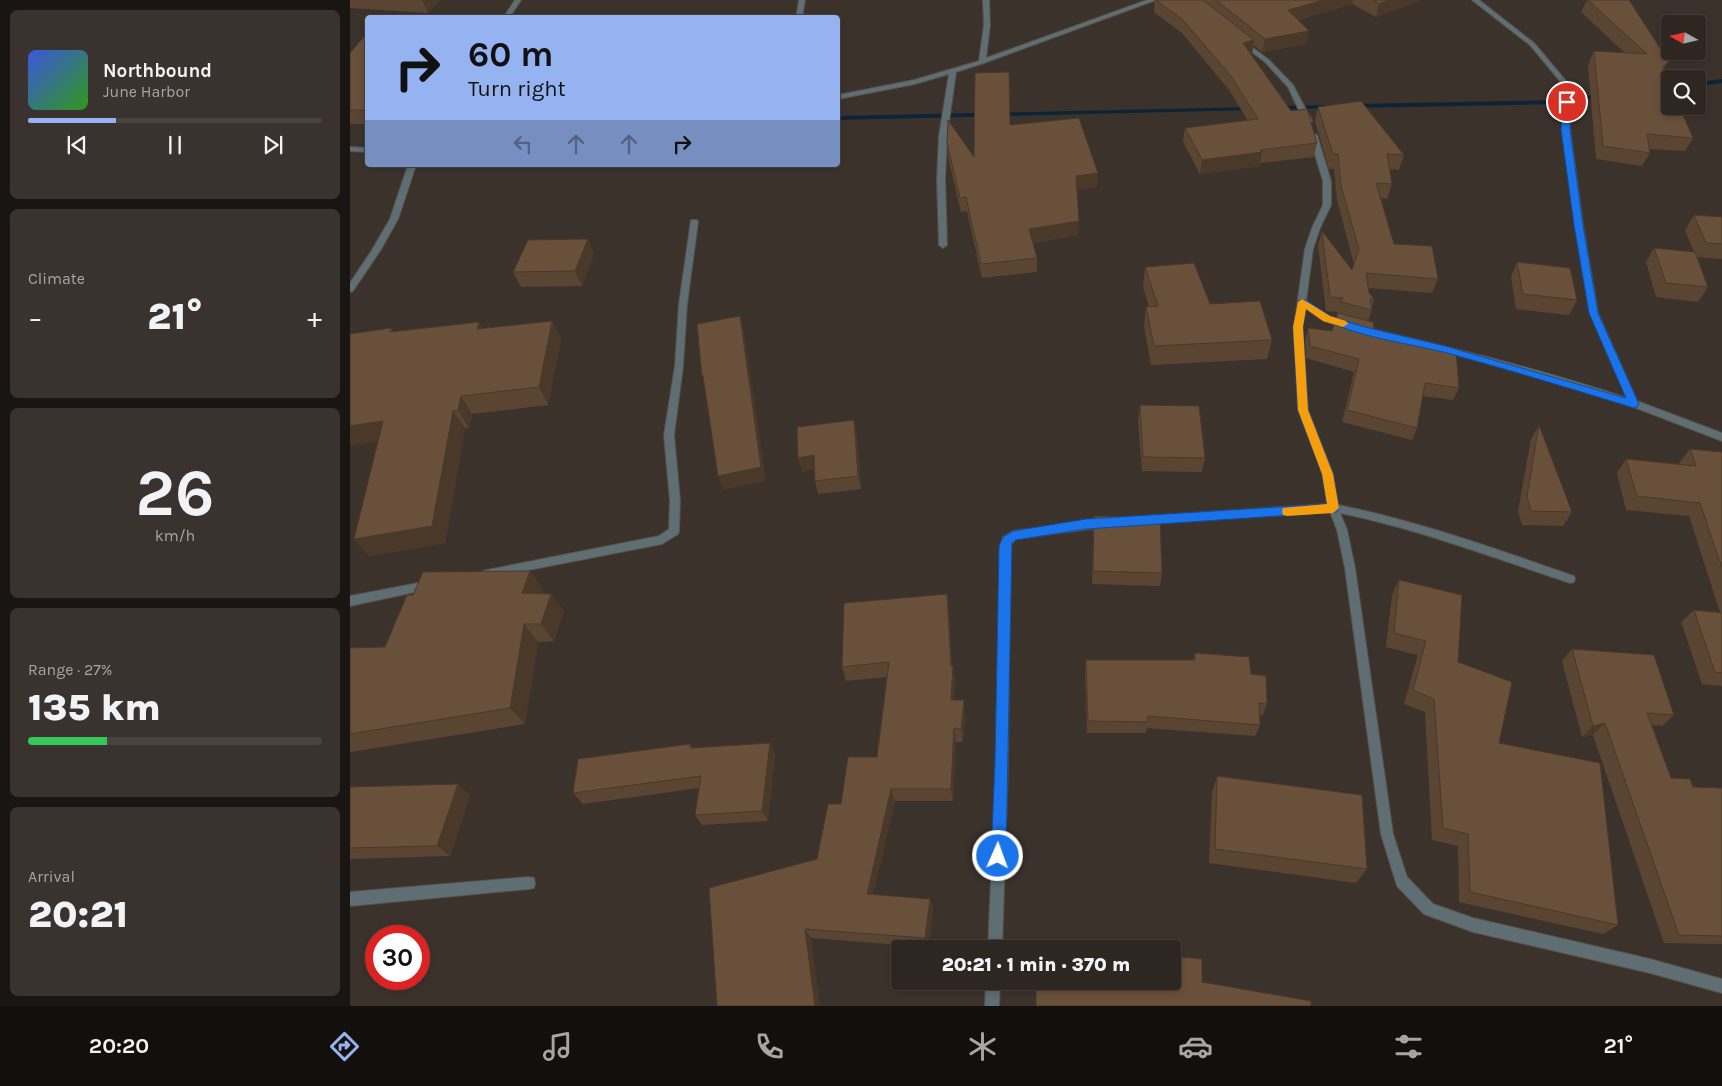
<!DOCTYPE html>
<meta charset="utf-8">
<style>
:root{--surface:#2d2621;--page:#39322e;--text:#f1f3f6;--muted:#a7a5a5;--line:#48433f;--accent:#95b2f1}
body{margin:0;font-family:Karla,sans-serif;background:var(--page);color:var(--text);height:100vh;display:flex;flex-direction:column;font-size:19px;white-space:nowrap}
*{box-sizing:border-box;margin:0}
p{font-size:16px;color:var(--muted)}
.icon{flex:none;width:28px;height:28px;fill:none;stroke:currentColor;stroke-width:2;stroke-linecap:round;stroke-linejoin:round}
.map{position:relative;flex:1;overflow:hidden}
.drawer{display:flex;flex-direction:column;gap:10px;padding:10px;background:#191512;width:350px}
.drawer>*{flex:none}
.guide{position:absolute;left:15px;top:15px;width:475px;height:152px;border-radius:5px;box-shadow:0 2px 8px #0003,0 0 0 1px var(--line);background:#95b2f1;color:#111;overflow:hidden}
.needle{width:32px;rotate:278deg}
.buttons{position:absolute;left:1311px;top:15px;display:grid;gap:10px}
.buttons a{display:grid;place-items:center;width:45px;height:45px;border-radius:5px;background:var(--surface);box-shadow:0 2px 8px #0003,0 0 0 1px var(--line);font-size:25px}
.speed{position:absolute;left:15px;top:925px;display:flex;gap:10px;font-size:25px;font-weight:700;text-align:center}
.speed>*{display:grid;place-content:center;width:65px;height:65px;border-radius:50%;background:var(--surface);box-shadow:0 2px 8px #0003,0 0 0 1px var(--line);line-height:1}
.speed .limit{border:8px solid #d22;background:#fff;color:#111}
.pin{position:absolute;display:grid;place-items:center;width:42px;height:42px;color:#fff;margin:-21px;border:2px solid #fff;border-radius:50%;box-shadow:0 1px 5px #0007}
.me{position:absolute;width:55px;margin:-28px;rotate:2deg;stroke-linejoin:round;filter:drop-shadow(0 0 4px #0008)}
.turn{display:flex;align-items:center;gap:18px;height:105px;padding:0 20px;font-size:22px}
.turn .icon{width:65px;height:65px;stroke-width:2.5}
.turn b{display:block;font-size:35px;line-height:42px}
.lanes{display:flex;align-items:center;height:48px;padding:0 20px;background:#0003;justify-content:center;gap:25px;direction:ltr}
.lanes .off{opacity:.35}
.big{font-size:38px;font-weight:800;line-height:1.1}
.drawer .widget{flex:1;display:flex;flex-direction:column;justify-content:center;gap:8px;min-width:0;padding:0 18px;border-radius:8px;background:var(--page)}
.drawer .dial{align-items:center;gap:0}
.dial b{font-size:65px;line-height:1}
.song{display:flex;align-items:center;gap:15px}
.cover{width:60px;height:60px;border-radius:8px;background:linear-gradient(135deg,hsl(230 70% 55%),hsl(110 70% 35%))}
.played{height:5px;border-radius:2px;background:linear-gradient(90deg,var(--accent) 30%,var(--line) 30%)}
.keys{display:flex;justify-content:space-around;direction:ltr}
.heat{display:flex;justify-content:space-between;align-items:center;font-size:28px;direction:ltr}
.charge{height:8px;border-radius:4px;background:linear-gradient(90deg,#34c759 27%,var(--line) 0)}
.trip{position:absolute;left:541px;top:940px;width:290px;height:50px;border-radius:5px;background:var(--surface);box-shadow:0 2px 8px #0003,0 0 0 1px var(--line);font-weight:800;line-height:50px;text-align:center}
.dock{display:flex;height:80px;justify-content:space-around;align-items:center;background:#120f0d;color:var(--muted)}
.dock .icon{width:35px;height:35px}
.dock .current{color:var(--accent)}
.dock b{font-size:22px;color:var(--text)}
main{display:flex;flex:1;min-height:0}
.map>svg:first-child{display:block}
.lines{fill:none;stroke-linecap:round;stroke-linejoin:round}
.stream{fill:#0d2437;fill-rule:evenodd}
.minor-casing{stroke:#59504a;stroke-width:2}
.minor{fill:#5e6e72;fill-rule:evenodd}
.wall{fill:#5a4533}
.shaded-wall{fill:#4a3829}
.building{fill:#69503b;stroke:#4a3829}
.route{fill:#1a73e8;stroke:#114b97}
.slow{fill:#f59e0b}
</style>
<main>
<section class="drawer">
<div class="widget">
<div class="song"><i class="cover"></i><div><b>Northbound</b><p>June Harbor</p></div></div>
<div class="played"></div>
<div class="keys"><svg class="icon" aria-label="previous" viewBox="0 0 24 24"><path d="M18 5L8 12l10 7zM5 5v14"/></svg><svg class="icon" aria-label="pause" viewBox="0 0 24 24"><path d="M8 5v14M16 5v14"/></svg><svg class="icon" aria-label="next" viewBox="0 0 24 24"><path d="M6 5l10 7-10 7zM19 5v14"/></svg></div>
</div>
<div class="widget"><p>Climate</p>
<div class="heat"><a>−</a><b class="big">21°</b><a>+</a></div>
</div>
<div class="widget dial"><b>26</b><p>km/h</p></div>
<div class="widget"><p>Range · 27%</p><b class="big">135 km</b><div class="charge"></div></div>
<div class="widget"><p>Arrival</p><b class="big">20:21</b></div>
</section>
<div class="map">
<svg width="1372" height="1006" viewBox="0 0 1372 1006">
<rect width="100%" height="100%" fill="#3c322c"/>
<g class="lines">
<path class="stream" d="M1372,79V83L1348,86V82Z
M1253,94L1255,95V97L1209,104L1001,108L998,106L1001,104L1209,100Z
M981,105L984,107L983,108L926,110L923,108L926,106Z
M904,107L906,108V110L488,120V116Z"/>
<g class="minor-casing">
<path id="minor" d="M165,0H171L159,18H153Z
M449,0H455L452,18H446Z
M633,0H639L640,25L636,58L797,0H806L634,63L606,72L597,136L595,179L597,245L593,248L589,245L587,179L589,136L599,74L565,84L488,99V95L564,80L629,61L634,25Z
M1122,0H1129L1184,43L1221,87L1220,129L1233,225L1248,313L1287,401L1372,433V441L1281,406L1194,379L1104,354L1012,333L1008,330L1012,327C1101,347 1190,369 1277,398L1240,313L1225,225L1212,129L1215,87L1180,45Z
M890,41H894L919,60L943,85L962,121L960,122L954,121L938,87L915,62L890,43Z
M960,133L967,135L981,181V205L970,228L963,249L956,301L980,317L1001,323L1002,325L998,328L974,321L955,308L952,327L958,410L983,474L988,505C1068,521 1146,549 1224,576L1225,579L1224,582L1220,583C1144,558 1069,529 990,513L997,530L1005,568L1043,834L1057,877L1083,904L1123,918L1300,959L1372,979V993L1300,973L1123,932L1074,914L1047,886L1031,834L995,568L987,530L980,512L797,524L793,523L792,520L793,517L797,516L977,504L973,474L948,410L944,327L955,249L962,228L973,205V181L959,135Z
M0,147L18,148V152L0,151Z
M58,165H66L48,219L30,251L3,291L0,292V283L22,250L40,219Z
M341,220H347L348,222L337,304L333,366L324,435L330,501L329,531L328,534L312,544L137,578L133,577L132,574L133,571L137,570L309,536L319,529L320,501L314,435L325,366L329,304Z
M755,519L759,520L760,523L759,526L755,527L666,539L660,546L658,763L652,949H638L646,763L650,546L653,537L663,531Z
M79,581L83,582L84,585L83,588L79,589L0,606V596Z
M179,877L184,878L185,883L184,888L179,889L0,906V892Z
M636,981H650L649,1006H635Z"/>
</g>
<use href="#minor" class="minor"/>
</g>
<path class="wall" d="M0,0H90L78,13L0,8Z
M805,0H1071L1026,17L1002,4L948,20L959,31L956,44L912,52L904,45L902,54H901L941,111L967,143L964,157L910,163V166L850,174L833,142L835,128L898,121L879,90L832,33L804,12Z
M1237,0H1279L1314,71L1343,138L1335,151L1299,149L1300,153L1292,166L1246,159L1238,65L1244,51L1275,53L1231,12Z
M18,33V124H0V53Z
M968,107L1054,155L1049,170L1039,169L1042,184L1037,199L1030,198L1044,244L1088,279L1082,293L1019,288V293L1024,299L1022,307V310L1018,321L1025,335L1069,345L1109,388L1103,400L1073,396L1067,428L1062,440L992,422L1004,372L956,358L955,341L958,328L982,331L988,312L976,311L968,245L972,231L1002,270L1004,264L987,200L984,169H979L965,121Z
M660,125L748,173L747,187L727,190L728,235L683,243L687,258V272L632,278L617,211L611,212L598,157L597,143L624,157Z
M1344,215L1372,217V259L1347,257L1358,287L1348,302L1306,297L1296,262L1304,248L1344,252L1335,230Z
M244,253L232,286L171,287L163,272Z
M1167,262L1227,300L1219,315L1166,309L1161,277Z
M795,267L922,340L917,359L801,365L794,326L796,307H799L793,287Z
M41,328L43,332L133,329L211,339L198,405L122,414L119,428H115L95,543L19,556L4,539L28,441L0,445Z
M790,405L855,458L852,472L792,471L788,420Z
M504,420L507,435L511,489L468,494L465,481L464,469L452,472L448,458Z
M1189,425L1222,512L1213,526L1172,525L1168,511L1181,439Z
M1340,449L1372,452V686L1352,684L1331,622L1344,610L1370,612L1339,516L1276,510L1267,473L1276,459L1330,464L1329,463Z
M744,516L812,573L810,586L742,584L743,529Z
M1049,580L1108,662L1149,743L1268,925L1253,934L1109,902L1108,846L1082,840L1075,712L1054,704L1068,655L1036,647L1042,595Z
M193,589L191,594H201L214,611L204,641L188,642L175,724L0,752V648L35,647Z
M597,594L599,609L602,666H603L605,680L604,700H614L615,714L613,742H606L603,801H545L523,894L583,909L578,947L461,938L367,1006L467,859L491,804L527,757L537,677L496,681L492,667Z
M1222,649L1324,715L1312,726L1302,725L1321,778L1343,787L1372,788V944L1314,943L1243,735L1232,737L1212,661Z
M845,653L901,674L917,704L912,716L910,715V725L905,736L797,728L796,733H737L735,672L736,660H843Z
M420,743L425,754L418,821L352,825L345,815L349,788L233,804L223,793L340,744L342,748Z
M867,776L1017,869L1006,883L859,863L862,792Z
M0,787L120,795L100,856L0,859Z"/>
<path class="shaded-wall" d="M72,0H90L78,13Z
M974,0H1003L1002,4L935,23L938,10Z
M1039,0H1071L1026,17L1029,4Z
M959,31L956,44L912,52L915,39Z
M904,40L902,54L891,56L893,43Z
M1319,62L1312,76L1313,67Z
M912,152L910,166L850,174L852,160Z
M748,173L747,187L726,190V176Z
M729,221L728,235L679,243V229Z
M238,239L244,253L232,286L225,271Z
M390,316L394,331L416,481L373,490L368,476Z
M202,321L211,339L198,405L189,387Z
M129,322L139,340L127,329Z
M111,396L122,414L119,428L108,410Z
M103,411L115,428L95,543L19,556L4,539Z
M504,420L507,435L511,489L508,476Z
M33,421L46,439L0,445V426Z
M464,455L468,469L452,472L448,458Z
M180,571L193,589L185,611L172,593Z
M201,594L214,611L204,641L191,624Z
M597,594L599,609L602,676L603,666L605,680L603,714L601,700V666Z
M174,624L188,642L175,724L160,708Z
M614,700L615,714L613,742L611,729Z
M1255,723L1243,735L1232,737L1243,726Z
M604,728L606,742L603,801L601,789Z
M420,743L425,754L418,821L412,811Z
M108,784L120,795L100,856L87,846Z
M541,789L545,801L521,904L517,894Z
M580,899L583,909L578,947L575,938Z
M455,929L461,938L470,1006H465Z"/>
<path class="building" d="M806,0H853L904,40L893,43L941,111L957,109L967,143L910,150L912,152L852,160L835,128L908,119L881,76L833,20Z
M866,0H974L938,10L959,31L915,39Z
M1023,0H1039L1029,4Z
M1238,0H1279L1319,62L1313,67L1320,84V106H1329L1343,138L1297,134L1300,153L1253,146L1244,51L1297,54Z
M17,33H18V110H0V53Z
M659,72L660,125L729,118L748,173L726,176L729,221L679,229L687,258L631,264L616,197L610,198L597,143L598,120L624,157L625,73Z
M1011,101L1054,155L1037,154L1042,184L1026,183L1044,244L1082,246L1088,279L1016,273L1019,293L1024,299H1020L1022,310L991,302L993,298L980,297L972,231L1002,270L1009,249L991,186L988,154H983L968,107Z
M1344,215L1372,217V244L1356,243Z
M238,239L225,271L163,272L178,240Z
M1304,248L1345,252L1358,287L1316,283Z
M1167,262L1220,268L1227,300L1173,294Z
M844,263L860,304L910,301L922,340L804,346L796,307L808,306L795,267Z
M988,313L1023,322L1025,335L1069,340V345L1106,350L1109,388L1075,383L1067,428L997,410L1009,359L960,346L958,328L982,331Z
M390,316L411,467L368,476L353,376H352L347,324Z
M202,321L189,387L111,396L108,410L103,411L82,526L4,539L33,421L0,426V334L41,328L40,332L129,322L127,329Z
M790,405L849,406L855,458L793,457Z
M504,420L508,476L465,481L464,455L448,458L447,427Z
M1189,425L1222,512L1181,511L1177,497Z
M1340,449L1372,452V568L1350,503L1287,496L1276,459L1346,466Z
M744,516L810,517L812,573L743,571Z
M180,571L172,593L201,594L191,624H174L160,708L0,734V648L35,647L57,595H63L73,572Z
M1049,580L1112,595L1108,662L1162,682L1149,743L1250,763L1268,925L1120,892L1118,834L1093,828L1084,699L1063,690L1076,641L1044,633Z
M597,594L601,666H603L601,700H614L611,729L604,728L601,789H541L517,894L580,899L575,938L455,929L465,1006H367L359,888L467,859L478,804H491L498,757H527L539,662L492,667L494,603Z
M1344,610L1372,613V673L1365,672Z
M1222,649L1304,655L1324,715L1297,713L1321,778L1340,779L1343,787L1372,788V936L1329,935L1255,723L1243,726Z
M845,653L899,657L901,674L916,676L917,704L909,703L910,725L798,716V722L738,721L736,660H845Z
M420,743L412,811L345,815L351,776L223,793L228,759L340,744V748Z
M867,776L1012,795L1017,869L865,849Z
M108,784L87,846L0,848V787Z
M822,956L852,959V982L961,1001V1006H686V981H822Z"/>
<path class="route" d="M1217,99L1221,102L1220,129L1233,225L1248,313L1289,404L1287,407L1284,408C1222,389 1160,370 1097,353C1050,341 997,337 956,309L953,327L958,410L983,474L989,508L987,512L736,529L666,540L662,543L656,856L653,861L648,863L643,861L641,856L645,763L649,546L653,537L663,531L736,519L977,504L972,474L948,410L943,327L949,300H956L980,316L1011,326L1095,346L1276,398L1239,313L1224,225L1211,129L1213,102Z"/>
<path class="slow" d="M952,299L980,316L996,321L998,324L993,327L973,321L956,309L953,327L958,410L983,474L989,508L983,513L937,516L933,515L932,511L933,508L977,504L972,474L948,410L943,327L948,302Z"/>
</svg>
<div class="buttons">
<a><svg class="needle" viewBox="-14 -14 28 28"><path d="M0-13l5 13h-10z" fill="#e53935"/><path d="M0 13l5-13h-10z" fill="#a7a5a5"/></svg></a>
<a><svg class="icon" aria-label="search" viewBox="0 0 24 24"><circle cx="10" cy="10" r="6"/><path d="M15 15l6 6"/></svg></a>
</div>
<div class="speed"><div class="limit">30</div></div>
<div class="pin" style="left:1217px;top:102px;background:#d93025"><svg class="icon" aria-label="arrive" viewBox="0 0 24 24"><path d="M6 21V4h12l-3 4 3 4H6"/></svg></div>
<svg class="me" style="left:648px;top:856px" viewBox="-20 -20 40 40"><circle r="17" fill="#1a73e8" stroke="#fff" stroke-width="3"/><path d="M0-11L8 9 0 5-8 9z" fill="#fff"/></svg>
<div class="trip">20:21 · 1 min · 370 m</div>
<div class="guide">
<div class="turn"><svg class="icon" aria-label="right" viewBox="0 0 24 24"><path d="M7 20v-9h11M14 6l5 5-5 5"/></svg><div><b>60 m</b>Turn right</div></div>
<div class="lanes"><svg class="icon off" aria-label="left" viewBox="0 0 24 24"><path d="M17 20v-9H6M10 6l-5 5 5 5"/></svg><svg class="icon off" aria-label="ahead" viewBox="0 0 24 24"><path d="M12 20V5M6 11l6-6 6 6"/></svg><svg class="icon off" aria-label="ahead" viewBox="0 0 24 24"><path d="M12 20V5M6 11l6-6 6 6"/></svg><svg class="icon" aria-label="right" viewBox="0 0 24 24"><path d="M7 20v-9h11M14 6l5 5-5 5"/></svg></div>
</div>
</div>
</main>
<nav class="dock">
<b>20:20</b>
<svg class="icon current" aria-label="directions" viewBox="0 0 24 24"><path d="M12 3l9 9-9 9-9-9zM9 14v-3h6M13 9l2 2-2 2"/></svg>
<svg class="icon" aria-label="music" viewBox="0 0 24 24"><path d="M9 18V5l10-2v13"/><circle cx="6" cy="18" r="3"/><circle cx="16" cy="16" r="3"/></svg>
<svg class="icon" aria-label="phone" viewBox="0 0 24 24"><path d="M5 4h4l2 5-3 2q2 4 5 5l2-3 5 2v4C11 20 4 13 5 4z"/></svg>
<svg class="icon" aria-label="climate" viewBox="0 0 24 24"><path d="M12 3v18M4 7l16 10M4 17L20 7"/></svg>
<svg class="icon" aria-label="car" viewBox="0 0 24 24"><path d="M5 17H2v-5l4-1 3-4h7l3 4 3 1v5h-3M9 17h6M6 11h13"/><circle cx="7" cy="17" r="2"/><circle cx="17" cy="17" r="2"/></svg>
<svg class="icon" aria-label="filters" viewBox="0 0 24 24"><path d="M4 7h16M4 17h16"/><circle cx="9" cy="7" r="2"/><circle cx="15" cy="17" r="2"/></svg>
<b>21°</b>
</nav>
